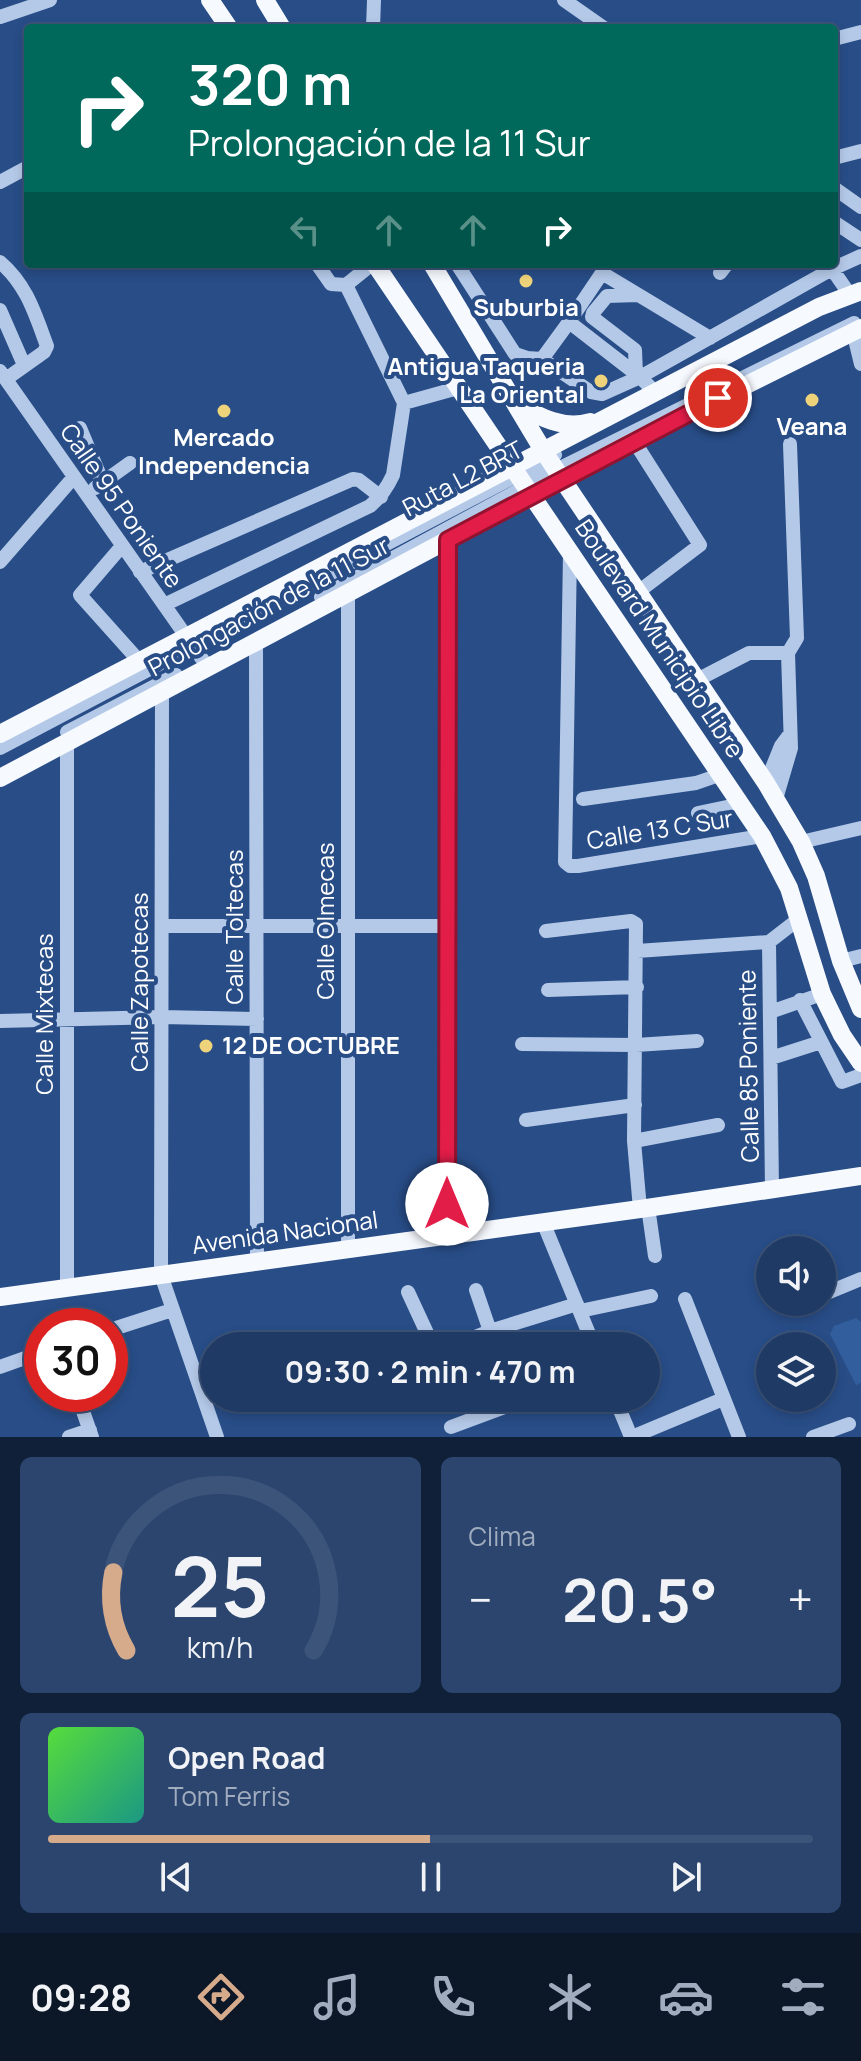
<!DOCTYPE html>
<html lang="es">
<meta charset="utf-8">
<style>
:root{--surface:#1e3a65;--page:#2b456e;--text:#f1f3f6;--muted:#a1adbf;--line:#3c5479;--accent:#d6ab8b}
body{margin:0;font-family:Manrope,sans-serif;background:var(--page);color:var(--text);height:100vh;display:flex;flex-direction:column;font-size:30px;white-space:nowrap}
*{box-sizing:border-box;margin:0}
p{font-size:26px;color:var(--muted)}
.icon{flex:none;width:44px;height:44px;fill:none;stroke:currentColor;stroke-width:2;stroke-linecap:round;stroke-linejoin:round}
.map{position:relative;height:1437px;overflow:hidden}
.side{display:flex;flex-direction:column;gap:20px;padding:20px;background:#102038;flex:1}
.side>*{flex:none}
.guide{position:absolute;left:24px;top:24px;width:814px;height:244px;border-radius:8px;box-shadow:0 4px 12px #0003,0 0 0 2px var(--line);background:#00695c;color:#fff;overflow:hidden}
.tools{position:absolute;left:756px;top:1236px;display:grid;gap:16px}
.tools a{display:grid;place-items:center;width:80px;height:80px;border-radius:50%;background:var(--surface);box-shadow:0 4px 12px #0003,0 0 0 2px var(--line);font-size:40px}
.speed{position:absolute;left:24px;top:1308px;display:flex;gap:16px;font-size:40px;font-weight:700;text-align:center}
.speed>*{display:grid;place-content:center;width:104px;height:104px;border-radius:50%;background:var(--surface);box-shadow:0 4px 12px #0003,0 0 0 2px var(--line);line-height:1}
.speed .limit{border:12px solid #d22;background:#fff;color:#111}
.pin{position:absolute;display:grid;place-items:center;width:68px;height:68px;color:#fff;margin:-34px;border:4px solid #fff;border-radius:50%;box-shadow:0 2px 8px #0007}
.me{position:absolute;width:88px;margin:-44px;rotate:0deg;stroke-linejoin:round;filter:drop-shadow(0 0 6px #0008)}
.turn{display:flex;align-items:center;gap:28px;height:168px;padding:0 32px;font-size:36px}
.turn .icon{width:104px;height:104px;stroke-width:2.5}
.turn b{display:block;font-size:56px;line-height:68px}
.lanes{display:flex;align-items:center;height:76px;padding:0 32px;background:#0003;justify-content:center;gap:40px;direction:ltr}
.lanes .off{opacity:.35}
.big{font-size:60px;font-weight:700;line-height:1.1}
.side .card{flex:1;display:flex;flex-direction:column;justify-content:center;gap:12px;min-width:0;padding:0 28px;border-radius:12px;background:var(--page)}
.side .dial{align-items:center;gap:0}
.dial svg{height:208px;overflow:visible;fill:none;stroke:var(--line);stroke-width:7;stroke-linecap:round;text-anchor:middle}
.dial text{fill:var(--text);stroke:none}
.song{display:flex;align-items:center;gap:24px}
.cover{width:96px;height:96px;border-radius:12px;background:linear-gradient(135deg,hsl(110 70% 55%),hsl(170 70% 35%))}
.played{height:8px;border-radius:4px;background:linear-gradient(90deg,var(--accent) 50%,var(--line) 50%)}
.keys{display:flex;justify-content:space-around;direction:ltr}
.heat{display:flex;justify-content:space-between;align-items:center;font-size:44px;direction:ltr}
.side .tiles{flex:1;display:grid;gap:20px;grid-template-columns:1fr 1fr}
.card:last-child{grid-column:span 2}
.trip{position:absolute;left:200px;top:1332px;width:460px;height:80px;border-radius:40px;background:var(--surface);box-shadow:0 4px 12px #0003,0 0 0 2px var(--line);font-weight:700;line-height:80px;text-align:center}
.menu{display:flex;height:128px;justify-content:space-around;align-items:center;background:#0c1728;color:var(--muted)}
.menu .icon{width:56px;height:56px}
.menu .on{color:var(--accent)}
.menu b{font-size:36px;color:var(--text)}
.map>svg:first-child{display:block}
.green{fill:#335e9e}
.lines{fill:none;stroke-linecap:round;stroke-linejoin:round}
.minor{stroke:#b4c9e8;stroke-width:14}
.major{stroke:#f6f9fe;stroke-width:18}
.route-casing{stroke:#92132f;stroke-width:20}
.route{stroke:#e11d48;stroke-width:14}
.poi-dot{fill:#efd37b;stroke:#284d87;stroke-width:3}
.labels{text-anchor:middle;stroke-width:8;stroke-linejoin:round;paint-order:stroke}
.poi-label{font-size:24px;font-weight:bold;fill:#fff;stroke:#284d87}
.street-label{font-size:24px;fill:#fff;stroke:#284d87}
</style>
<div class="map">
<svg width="861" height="1437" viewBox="0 0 861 1437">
<rect width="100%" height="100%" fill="#284d87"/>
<path class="green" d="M856,1318L861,1322V1383L856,1385L830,1334L834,1326Z"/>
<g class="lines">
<path class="minor" d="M564,0L604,28
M0,17L50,0
M373,28L374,0
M834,39L861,32
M834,158L861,151
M0,182L28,167
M834,188L861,207
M834,222L861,240
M0,262C27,285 35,314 47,346L44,352L6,379
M457,264L515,354L527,358L542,359
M826,264L832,269L850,295
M720,273L727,264
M346,285L372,264
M0,310L24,365
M569,322L602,273L710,338
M853,331L861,364
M0,371L207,666
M636,374L635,350L592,317L593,313L607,296L638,295
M656,393L640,377L569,322L542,359L591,392L602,394L640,377L832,269L861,256
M404,403L458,388
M80,428L103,483
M634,441L700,545L638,592
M95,488L130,463
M122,546L80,595L140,662
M570,552L565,862L570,866H578L762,836
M0,562L73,478
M140,572L353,479L359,480L381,497
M348,594V1249
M321,597L556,470L854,323
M164,605L370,506C381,497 387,488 393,475L404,403L346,285L331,284L317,264
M256,641L257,1262
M697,680L749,653H788
M162,690L161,1275L217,1437
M67,732L176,675
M0,748L555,455
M766,783L781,746L790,734
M583,799L696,783L722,774
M776,799L791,748L788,653L797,638L790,444
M698,813L741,804
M801,842L861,828
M162,926H448
M546,931L631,921L636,924L634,1141L640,1209
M769,942L772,1190
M637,951L769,942L800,918
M841,961L861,956
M548,990L637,987
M800,1000L842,1082L861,1075
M770,1012L822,994
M0,1021L162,1017L257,1019
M522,1044L636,1045L697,1041
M771,1058L821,1042
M526,1120L635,1105
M634,1141L718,1125
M648,1207L655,1256
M543,1222L594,1346
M447,1235L448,540
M67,1288V741
M476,1290L490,1331
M408,1292L433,1346
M822,1295L861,1279
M685,1299L739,1437
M580,1311L651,1296
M110,1330L172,1310
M453,1346L490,1331L577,1304
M0,1367L42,1352
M77,1394L92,1437
M615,1398L631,1437
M451,1427L529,1398
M69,1437L90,1430
M632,1437L723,1399
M813,1437L849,1424"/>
<path class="major" d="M210,0L229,28
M265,0L282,28
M375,264L762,836L789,888L822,994L842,1035L861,1063
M432,264L544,452L766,783L801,842L816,876L841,961L861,1009
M517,404C539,417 564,430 590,422
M0,734L819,307L861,291
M0,778L634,441L861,328
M0,1297L640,1209L861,1176"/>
</g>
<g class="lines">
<g class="route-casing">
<path id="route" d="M447,1204L448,540L718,398"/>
</g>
<use href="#route" class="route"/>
</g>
<g class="poi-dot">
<circle cx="526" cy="281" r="8"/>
<circle cx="601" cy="381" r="8"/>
<circle cx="812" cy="400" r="8"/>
<circle cx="224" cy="411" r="8"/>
<circle cx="206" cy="1046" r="8"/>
</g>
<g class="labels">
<g class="poi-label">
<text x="526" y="316">Suburbia</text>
<text x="585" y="375" text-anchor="end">Antigua Taqueria<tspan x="585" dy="28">La Oriental</tspan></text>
<text x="812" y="435">Veana</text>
<text x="224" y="446">Mercado<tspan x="224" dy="28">Independencia</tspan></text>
<text x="222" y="1054" text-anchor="start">12 DE OCTUBRE</text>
</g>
<g class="street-label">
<text transform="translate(463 479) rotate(-28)" y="8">Ruta L2 BRT</text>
<text transform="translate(121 506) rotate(55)" y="8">Calle 95 Poniente</text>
<text transform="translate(269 607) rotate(-28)" y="8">Prolongación de la 11 Sur</text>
<text transform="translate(659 639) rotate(56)" y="8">Boulevard Municipio Libre</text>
<text transform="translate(660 830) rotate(-9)" y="8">Calle 13 C Sur</text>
<text transform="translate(326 921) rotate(-90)" y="8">Calle Olmecas</text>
<text transform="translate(235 927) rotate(-90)" y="8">Calle Toltecas</text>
<text transform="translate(140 982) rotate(-90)" y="8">Calle Zapotecas</text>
<text transform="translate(45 1014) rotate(-90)" y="8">Calle Mixtecas</text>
<text transform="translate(749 1066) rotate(-91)" y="8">Calle 85 Poniente</text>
<text transform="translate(285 1233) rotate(-8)" y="8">Avenida Nacional</text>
</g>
</g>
</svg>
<div class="tools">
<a><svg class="icon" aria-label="sound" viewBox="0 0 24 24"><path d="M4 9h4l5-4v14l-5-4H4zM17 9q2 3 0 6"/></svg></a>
<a><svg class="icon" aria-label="layers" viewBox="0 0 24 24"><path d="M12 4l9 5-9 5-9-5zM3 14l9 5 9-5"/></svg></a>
</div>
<div class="speed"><div class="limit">30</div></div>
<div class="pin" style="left:718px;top:398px;background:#d93025"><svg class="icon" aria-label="arrive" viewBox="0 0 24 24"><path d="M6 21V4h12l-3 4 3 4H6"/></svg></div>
<svg class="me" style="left:447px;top:1204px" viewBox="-20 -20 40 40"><circle r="19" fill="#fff"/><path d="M0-13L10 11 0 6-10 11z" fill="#e11d48"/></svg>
<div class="trip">09:30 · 2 min · 470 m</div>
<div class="guide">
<div class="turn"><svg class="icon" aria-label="right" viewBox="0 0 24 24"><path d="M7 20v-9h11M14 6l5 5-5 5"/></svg><div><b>320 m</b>Prolongación de la 11 Sur</div></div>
<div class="lanes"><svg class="icon off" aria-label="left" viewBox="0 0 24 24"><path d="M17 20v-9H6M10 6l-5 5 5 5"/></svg><svg class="icon off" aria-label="ahead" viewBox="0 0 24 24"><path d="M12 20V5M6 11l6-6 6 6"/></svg><svg class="icon off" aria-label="ahead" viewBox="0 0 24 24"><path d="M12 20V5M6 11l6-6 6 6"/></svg><svg class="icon" aria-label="right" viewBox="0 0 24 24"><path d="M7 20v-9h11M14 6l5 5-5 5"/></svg></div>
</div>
</div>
<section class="side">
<div class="tiles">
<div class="card dial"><svg viewBox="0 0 100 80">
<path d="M14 69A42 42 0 1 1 86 69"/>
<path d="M14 69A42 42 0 0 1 9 39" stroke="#d6ab8b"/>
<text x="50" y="56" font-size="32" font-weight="700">25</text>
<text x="50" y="72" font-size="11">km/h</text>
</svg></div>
<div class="card"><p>Clima</p>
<div class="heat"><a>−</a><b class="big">20.5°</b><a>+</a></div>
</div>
<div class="card">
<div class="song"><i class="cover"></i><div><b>Open Road</b><p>Tom Ferris</p></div></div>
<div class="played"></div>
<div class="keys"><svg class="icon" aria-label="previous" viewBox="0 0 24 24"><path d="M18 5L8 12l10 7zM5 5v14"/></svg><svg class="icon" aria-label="pause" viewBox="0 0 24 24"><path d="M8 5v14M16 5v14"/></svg><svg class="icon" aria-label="next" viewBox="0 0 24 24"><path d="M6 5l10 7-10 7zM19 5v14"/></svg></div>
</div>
</div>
</section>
<nav class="menu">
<b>09:28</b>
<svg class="icon on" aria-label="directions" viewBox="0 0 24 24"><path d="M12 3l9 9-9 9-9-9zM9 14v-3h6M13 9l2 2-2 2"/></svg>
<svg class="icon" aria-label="music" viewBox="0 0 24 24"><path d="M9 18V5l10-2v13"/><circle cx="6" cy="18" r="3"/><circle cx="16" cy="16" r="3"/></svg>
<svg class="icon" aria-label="phone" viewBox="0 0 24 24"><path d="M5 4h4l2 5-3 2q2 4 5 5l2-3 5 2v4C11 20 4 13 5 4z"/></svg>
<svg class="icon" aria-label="climate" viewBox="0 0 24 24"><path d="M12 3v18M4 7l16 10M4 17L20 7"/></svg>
<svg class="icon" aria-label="car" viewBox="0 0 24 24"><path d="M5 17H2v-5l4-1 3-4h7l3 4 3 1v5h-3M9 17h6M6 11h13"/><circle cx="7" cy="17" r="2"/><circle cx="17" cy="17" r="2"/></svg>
<svg class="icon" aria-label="filters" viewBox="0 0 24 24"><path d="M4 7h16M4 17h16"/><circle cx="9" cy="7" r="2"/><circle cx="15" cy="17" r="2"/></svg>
</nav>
